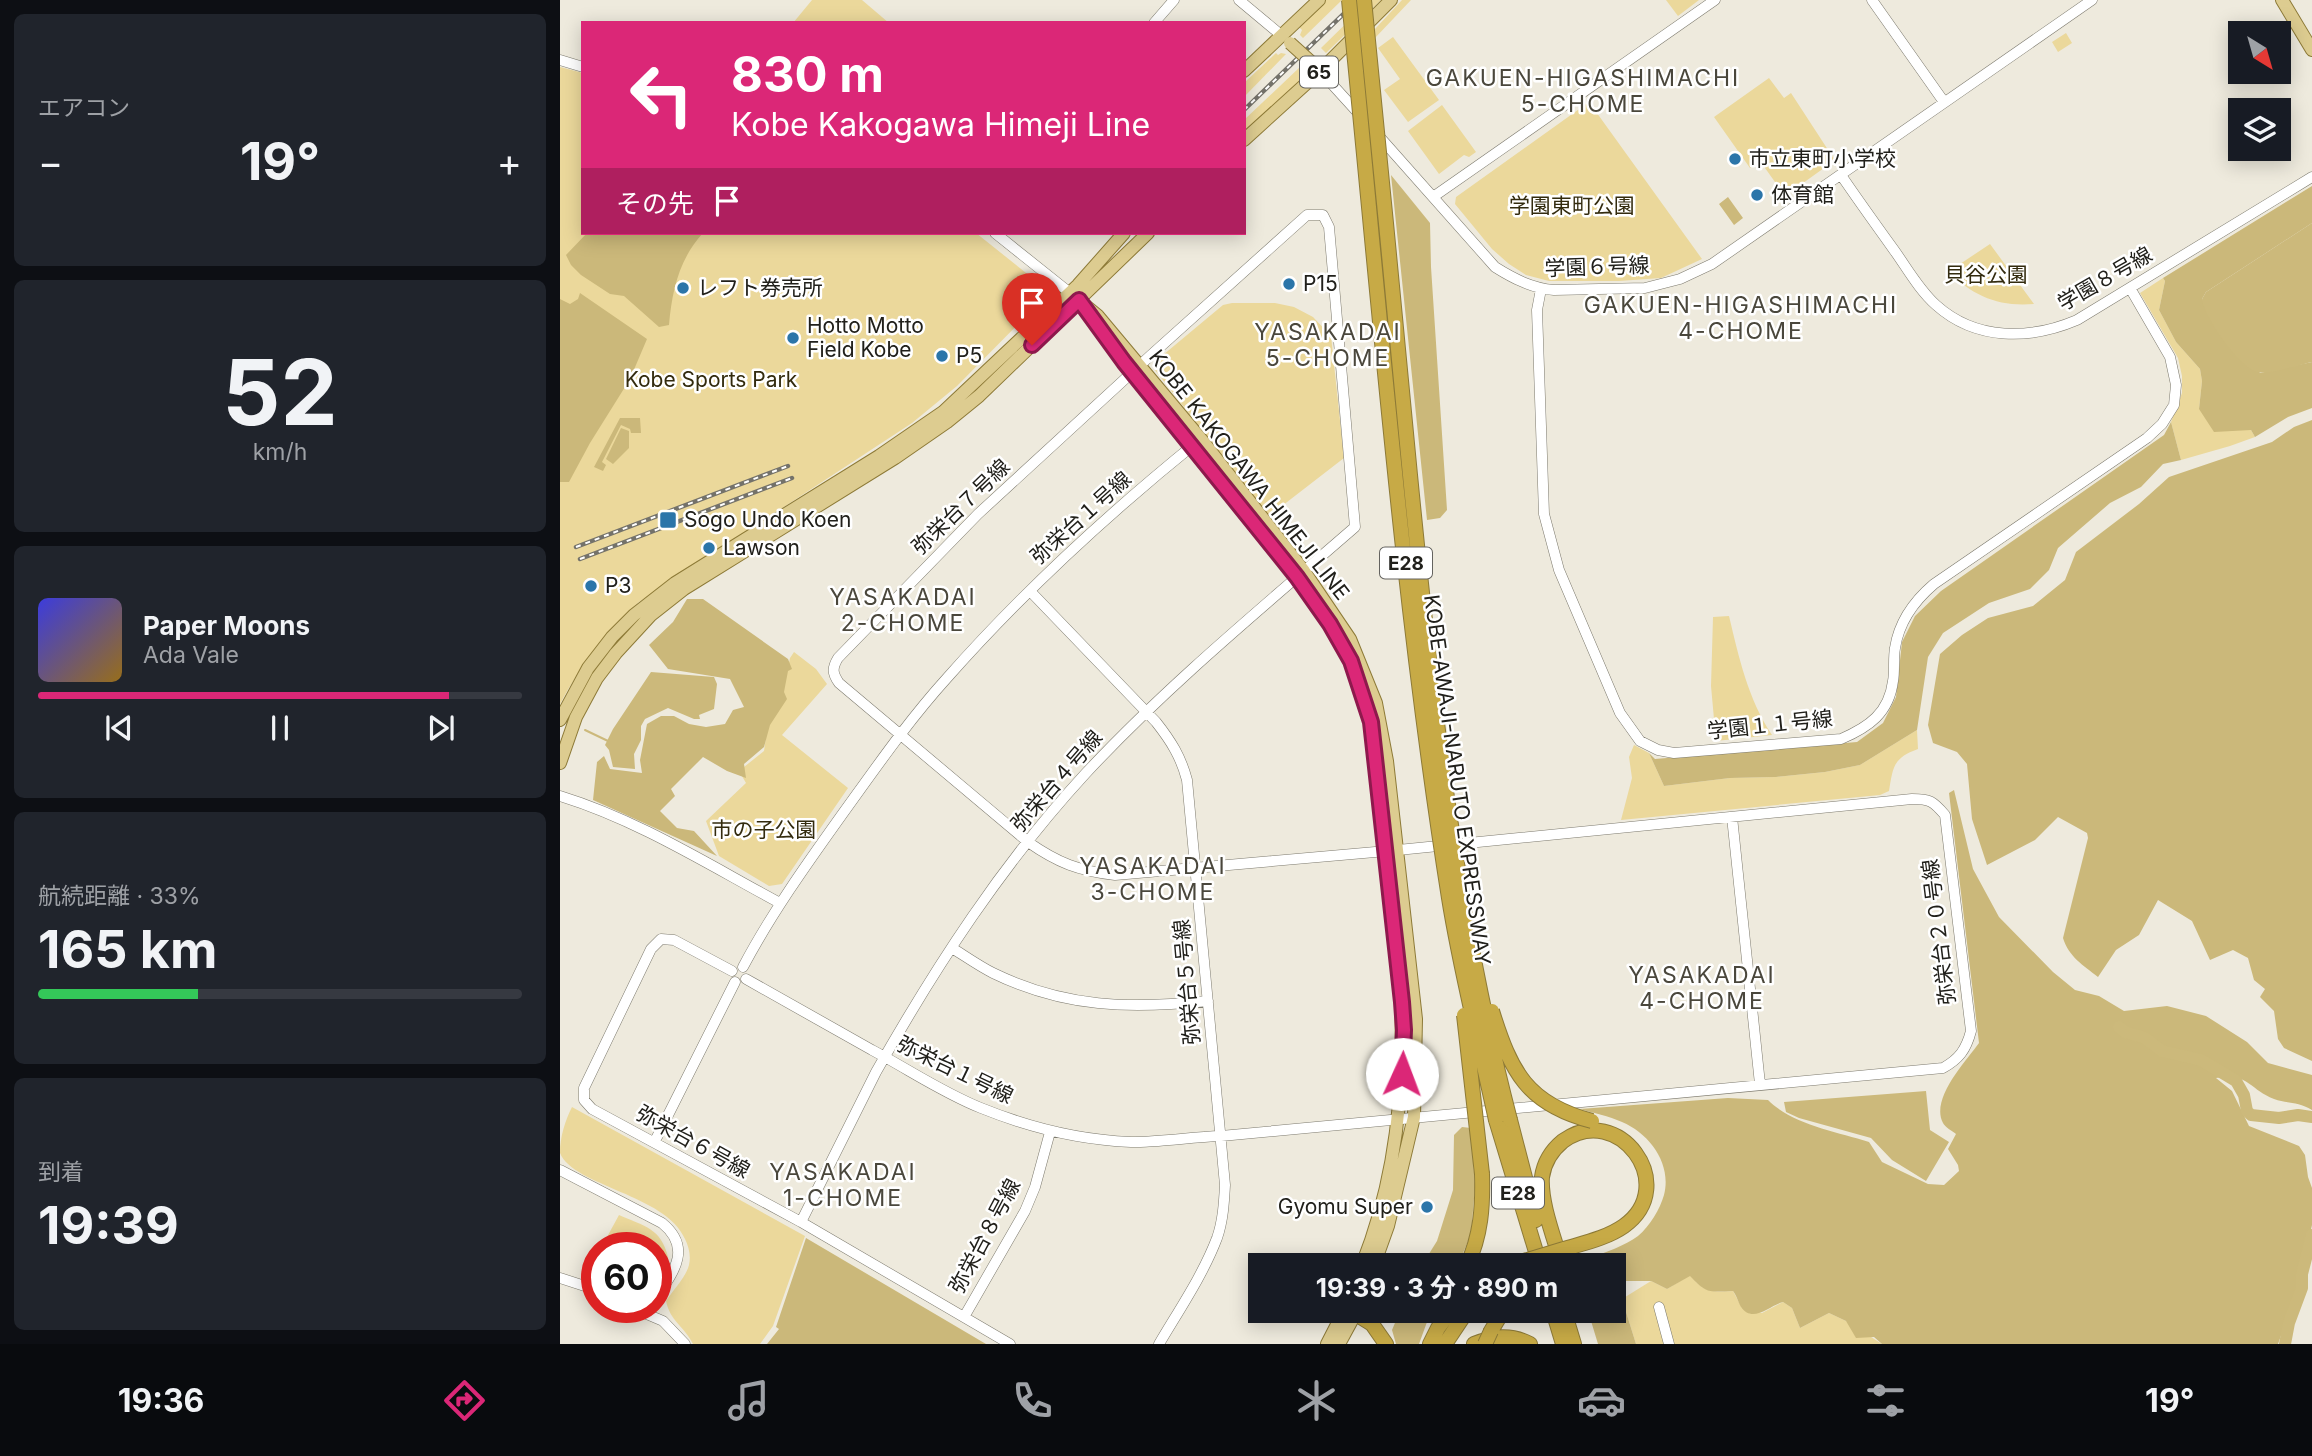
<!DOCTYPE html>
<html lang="ja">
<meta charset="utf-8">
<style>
:root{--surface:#171b24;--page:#20242c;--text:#f1f3f6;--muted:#9ea1a6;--line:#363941;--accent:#db2777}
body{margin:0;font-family:Inter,"Noto Sans JP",sans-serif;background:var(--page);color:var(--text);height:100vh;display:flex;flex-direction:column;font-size:26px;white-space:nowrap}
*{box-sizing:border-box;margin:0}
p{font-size:23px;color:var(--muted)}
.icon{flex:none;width:38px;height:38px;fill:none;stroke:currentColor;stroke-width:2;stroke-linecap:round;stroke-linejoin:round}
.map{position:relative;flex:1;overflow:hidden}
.details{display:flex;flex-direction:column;gap:14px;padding:14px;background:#0d0f14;width:560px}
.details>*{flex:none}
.hud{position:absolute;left:21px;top:21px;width:665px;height:214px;border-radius:0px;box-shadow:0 4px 18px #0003;background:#db2777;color:#fff;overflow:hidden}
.needle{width:46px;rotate:143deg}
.controls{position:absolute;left:1668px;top:21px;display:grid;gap:14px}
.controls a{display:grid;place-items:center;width:63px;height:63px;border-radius:0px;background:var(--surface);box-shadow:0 4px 18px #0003;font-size:35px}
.speed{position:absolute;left:21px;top:1232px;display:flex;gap:14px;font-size:35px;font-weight:700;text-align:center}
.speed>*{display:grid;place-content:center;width:91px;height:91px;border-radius:50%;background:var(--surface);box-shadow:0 4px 18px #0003;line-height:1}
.speed .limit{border:10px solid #d22;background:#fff;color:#111}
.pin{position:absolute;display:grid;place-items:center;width:60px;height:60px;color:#fff;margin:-72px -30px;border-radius:50% 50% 50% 0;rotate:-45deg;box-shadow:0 0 7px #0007}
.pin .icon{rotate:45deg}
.me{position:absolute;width:77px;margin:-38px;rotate:2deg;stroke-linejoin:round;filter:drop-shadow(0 0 5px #0008)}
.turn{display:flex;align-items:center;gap:24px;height:147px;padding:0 35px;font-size:32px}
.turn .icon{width:91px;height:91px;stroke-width:2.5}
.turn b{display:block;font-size:49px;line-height:60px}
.then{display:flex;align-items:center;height:66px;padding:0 35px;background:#0003;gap:14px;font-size:26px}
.big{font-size:52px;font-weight:700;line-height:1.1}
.details .card{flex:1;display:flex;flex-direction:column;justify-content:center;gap:10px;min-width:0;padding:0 24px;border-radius:10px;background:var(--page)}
.details .dial{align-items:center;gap:0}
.dial b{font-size:91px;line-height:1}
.song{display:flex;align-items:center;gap:21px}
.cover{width:84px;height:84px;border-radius:10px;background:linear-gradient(135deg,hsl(240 70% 55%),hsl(40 70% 35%))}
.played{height:7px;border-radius:4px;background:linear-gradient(90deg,var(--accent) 85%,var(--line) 85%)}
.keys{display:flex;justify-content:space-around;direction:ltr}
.heat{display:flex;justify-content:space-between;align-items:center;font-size:38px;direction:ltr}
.charge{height:10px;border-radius:5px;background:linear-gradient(90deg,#34c759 33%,var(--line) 0)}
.trip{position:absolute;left:688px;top:1253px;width:378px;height:70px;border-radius:0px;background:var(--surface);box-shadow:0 4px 18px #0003;font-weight:700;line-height:70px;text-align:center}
.dock{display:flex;height:112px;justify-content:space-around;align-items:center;background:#090b0e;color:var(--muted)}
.dock .icon{width:49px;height:49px}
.dock .on{color:var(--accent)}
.dock b{font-size:32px;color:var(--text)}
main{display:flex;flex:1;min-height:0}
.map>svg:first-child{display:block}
.green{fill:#ebd89b}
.forest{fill:#cbb87a}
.water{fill:#ccb97b}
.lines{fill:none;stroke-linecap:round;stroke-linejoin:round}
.stream{stroke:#ccb97b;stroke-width:2}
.river{stroke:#ccb97b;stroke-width:12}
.minor-casing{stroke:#7d7a6e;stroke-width:11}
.major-casing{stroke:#8d7a37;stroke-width:14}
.highway-casing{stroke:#8d7a37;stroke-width:16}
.minor{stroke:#fff;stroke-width:10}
.major{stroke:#ddcc90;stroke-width:12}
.highway{stroke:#c7aa46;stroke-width:14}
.rail-casing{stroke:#74726a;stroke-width:4.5}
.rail{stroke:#fff;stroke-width:2;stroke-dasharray:5;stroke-linecap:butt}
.major-bridge-casing{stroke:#8d7a37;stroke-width:14;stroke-linecap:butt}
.highway-bridge-casing{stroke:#8d7a37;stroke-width:16;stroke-linecap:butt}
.major-bridge{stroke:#ddcc90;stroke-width:12}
.highway-bridge{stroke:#c7aa46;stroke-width:14}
.route-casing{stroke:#8e194d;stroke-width:18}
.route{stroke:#db2777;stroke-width:12}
.poi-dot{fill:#2b75a9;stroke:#fff;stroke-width:2.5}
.labels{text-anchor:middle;stroke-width:5;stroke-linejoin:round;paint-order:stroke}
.shield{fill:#fff;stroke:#64635f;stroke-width:2}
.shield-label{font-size:19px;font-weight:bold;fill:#21201b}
.poi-label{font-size:21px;fill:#21201b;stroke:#fff;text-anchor:start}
.park-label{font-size:21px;fill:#332b0e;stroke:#fff}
.street-label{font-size:21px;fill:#21201b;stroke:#fff}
.neighbourhood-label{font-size:23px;letter-spacing:2px;fill:#4a473c;stroke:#fff}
</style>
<main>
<section class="details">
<div class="card"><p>エアコン</p>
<div class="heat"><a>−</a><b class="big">19°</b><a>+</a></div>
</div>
<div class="card dial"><b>52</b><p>km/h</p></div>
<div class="card">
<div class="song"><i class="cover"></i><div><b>Paper Moons</b><p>Ada Vale</p></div></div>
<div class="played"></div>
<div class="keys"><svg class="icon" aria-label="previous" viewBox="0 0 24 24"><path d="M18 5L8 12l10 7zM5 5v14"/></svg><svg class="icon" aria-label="pause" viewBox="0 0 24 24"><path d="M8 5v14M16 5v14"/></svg><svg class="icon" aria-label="next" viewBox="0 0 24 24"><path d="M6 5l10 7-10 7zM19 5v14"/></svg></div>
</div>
<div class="card"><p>航続距離 · 33%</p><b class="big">165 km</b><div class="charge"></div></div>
<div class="card"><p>到着</p><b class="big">19:39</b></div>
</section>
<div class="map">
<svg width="1752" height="1344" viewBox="0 0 1752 1344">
<rect width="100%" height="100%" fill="#eeeadd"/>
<path class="green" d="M252,0H302L329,23H233Z
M766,0H782L743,38L740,35L742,30L738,26Z
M810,0H821L766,53L761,48Z
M842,0H851L815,38V29Z
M1106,0H1139L1118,16Z
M1506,33L1512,43L1498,52L1492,42Z
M833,37L879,100L848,122L824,90L840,79L818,48Z
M716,53L718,55L721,53L726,54L684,97V83Z
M0,67L23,73V233H416L490,292L397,386L352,423L79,602C45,631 21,665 0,704Z
M740,67L743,79L684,134V120Z
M1209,78L1224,98L1231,93L1274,159L1270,161L1271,163L1225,196L1200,161L1190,168L1154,117Z
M1029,102L1142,259L1101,278L1059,281H989L966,275L949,264L932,249L895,204L896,197Z
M882,105L916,152L909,157L904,155L879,174L848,131Z
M1430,244L1474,304C1438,307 1414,296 1388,272Z
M1603,278L1605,281L1599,310L1616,342L1640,369L1642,381L1639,409L1691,430L1695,437L1670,446L1621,460L1611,422L1622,393V376L1618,358L1580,293Z
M672,303H715L734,307L753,317L771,336L784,458L709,516L595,370L597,360L663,305Z
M1169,616C1179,658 1188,699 1212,735L1156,741L1151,686L1153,617Z
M234,652L256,669L267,684L222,735L288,788L222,884L209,886L159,856L146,821L186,783L179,771L204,751L208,723L222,694L230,658Z
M1357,730L1358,749C1333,758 1333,767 1329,791L1320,795L1061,820L1072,778L1069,757L1074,745L1089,753L1104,786L1170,778L1216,777L1265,772L1300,765Z
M12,1107L245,1236L213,1326L200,1344H133C124,1326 110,1321 106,1301C113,1290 126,1277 129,1265C131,1256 129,1247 125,1239C107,1195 13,1186 0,1153C0,1137 5,1121 12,1107Z
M59,1215C84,1226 101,1228 108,1257L96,1278V1248H41Z
M1130,1275C1145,1293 1151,1292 1173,1291L1182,1308L1202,1313L1223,1302L1232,1308L1240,1328L1269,1313L1286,1321L1322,1344H1076L1062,1299L1091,1281L1107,1289Z"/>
<path class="forest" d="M831,175L870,223L871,267L887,510L880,518L867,520Z
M1752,186V223L1646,292L1642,299L1700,373L1752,362V408L1728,417L1695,437L1691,430L1654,432L1639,409L1642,381L1640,369L1616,342L1599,310L1605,281L1603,278Z
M27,233H143C119,259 112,291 109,325L99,327L64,296L50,294L21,275L11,265L6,255Z
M20,293L87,339L70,379L30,443L9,482H0V299L10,304L18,299Z
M60,418H80L81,433H71L70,429L61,425L42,462L46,465L43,471L34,467Z
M1752,420V1061L1724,1048L1718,1039L1714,1011L1700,997L1705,989L1694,980L1688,958L1673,950L1650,960L1632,921L1598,900L1579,935L1556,950L1538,977C1523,965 1509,957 1503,938L1528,838L1527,833L1498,817L1475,840L1427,865L1412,819L1407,764L1397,752L1373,743L1368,725L1380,654L1402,635L1428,618L1473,606L1505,580L1516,552L1579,504L1609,477L1712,442L1734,427Z
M1611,422L1621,460L1603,464L1581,487L1550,503L1498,548L1489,570L1470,589L1429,603L1383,633L1368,657L1357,730L1300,765L1265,772L1216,777L1170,778L1104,786L1089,753L1095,759L1297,742L1323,723L1336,697L1342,642L1355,616L1381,591L1604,435Z
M127,599H143L228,659L232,669L228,671L224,692L227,699L210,725L204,747L184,764L186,778L167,771L143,757L111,789L115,796L100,811L117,828L134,831L157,856L33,800L37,762L44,756L50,769L82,773L80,760L87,724L101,716H114L129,724L146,727L165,724L173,710L184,707L170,679L108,669L89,645L113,622Z
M1394,790L1413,869L1439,917L1493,972L1515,990L1539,996L1564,1011L1607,1006L1646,1016L1687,1042L1708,1063L1752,1075V1110C1738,1101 1728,1104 1714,1099C1687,1088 1690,1073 1656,1078L1672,1091L1689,1126L1739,1146L1745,1155L1748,1177L1752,1188V1225L1737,1291L1718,1344H1322L1314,1337L1296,1338L1286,1321L1269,1313L1240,1328L1232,1308L1223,1302C1210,1305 1193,1324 1181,1307C1178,1302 1177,1296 1173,1291C1149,1292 1147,1294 1130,1276L1107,1289L1091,1281H1054V1265H1025L1029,1259C1045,1252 1065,1246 1078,1236C1090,1226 1100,1209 1104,1195C1112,1164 1090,1134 1062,1122C1049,1116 1033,1113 1020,1109L1168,1098L1208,1100C1233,1125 1275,1131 1309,1142L1322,1162L1368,1184L1384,1185L1399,1171L1398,1165L1388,1149L1396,1134C1392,1131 1385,1127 1383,1123C1370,1099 1406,1061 1419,1043L1389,793Z
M902,1127L911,1128L915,1187L911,1234L898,1265H862L877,1241L893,1190L894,1135Z
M246,1238L426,1344H207L219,1329L216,1327Z
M1054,1296L1062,1299L1076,1344H1038L1028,1311H1054Z
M840,1311H871L859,1344H836L832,1330Z"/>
<path class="water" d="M1168,197L1183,218L1174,225L1159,204Z
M1752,223V362C1738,365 1710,375 1697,372C1679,367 1644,317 1642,299L1646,292Z
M61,428L69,431V448L53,464L46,459Z
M91,672L154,677L157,684L154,709L139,715L140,719H134L108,708L85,719L81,726V740L74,754L75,769L53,767L49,750L45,745L53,729Z
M1366,1091L1370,1130L1389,1142L1366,1181L1332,1160L1311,1138L1239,1118L1226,1112L1224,1102Z"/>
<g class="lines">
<path class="stream" d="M25,730L48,741"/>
<path class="river" d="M1559,1027L1565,1032L1585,1038L1602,1051L1641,1060L1676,1081L1684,1095L1687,1111L1691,1115L1719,1118L1738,1115L1752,1117
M1725,1344L1729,1323L1742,1288V1274L1752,1235"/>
<g class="minor-casing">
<path id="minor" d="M679,0L721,35
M1312,0L1384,102
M594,23L614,0
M0,60L23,67
M760,71L800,115
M817,134L935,267C954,279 972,288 994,290L1085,288L1120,279L1152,264L1532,0
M1281,175C1298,200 1316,225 1334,250C1347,268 1359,290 1376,305C1416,341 1470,340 1517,320L1752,177
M873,197L1155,0
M435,233L510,293
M981,289L977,310L984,514L999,570L1060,713L1080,741L1098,750L1114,753L1281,739C1309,727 1329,713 1333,681C1335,671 1333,659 1335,648C1339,622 1354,601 1374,584L1587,438L1602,424L1614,405L1616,385L1610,357L1570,288
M470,591L596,722C611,741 621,757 627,780L665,1185C664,1203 663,1221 657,1238C643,1275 619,1310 599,1344
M0,796C78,820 149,865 220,903
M1172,817L1200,1084
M392,948C405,956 419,966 433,973C505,1008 570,1009 648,1001
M183,967C211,914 246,865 281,816C315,769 348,721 387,678C463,592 548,514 637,442
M172,971L114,940L101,939L91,949L24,1088V1100L32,1109L241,1222L450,1344
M186,979L312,1050C348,1069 383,1093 421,1108C468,1127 520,1140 571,1142C601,1142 631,1137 661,1136L1383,1068C1399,1059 1406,1050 1411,1031L1385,815C1373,801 1370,799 1352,799L838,850L555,875C519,871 498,863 468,842L279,683C272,673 272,668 278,658L418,514L590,356L747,215H763L769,227L795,527C703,607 609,684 526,773C443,863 376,966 316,1072L241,1222
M95,1141L175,982
M0,1170L102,1223C133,1248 113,1273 96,1298
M0,1278L37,1290
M70,1307L103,1321L125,1344
M1099,1307L1109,1344
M404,1317L465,1211L475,1187L490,1132"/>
</g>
<g class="major-casing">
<path id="major" d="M1722,0L1752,50
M684,71L759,0
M684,140L760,71L831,0
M510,293L538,316L641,439L744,571L790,639L816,703L827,761L856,1019L854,1117L828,1226L814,1265
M543,335C591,395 640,455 688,516C725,561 762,606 789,658C814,706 816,764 823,817C842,971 861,1116 802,1265
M0,720L28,668L52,637L74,615L115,583L319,456L383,412L518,285L564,233
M0,763L16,717L37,678L56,653L91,615L124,589L335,458L387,422L419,396L588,233
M767,1344L784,1311
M779,1344L797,1311"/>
</g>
<g class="highway-casing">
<path id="highway" d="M936,1120L980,1265
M950,1120L976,1220
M907,1265C921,1236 923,1206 922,1174
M1002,1265C995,1240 980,1203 982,1177C984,1163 992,1150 1003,1141C1058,1101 1121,1185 1064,1226C1047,1238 1024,1243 1004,1249
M791,1311L812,1324L826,1344
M993,1311L1003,1344
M1004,1311L1014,1344
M931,1331L943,1311
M870,1344L878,1328L891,1311
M885,1344L907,1311
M914,1344C934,1336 951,1334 970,1344"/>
</g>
<use href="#minor" class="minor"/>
<use href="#major" class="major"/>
<use href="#highway" class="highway"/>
<g class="rail-casing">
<path id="rail" d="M684,110L798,0
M16,547L228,466
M20,559L232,478"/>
</g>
<use href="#rail" class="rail"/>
<g class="major-bridge-casing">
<path id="major-bridge" d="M730,43L751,62"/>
</g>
<g class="highway-bridge-casing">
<path id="highway-bridge" d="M789,0C819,299 842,601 889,898C901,973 920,1046 936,1120
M804,0C820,158 835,317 850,475C871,691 895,909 950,1120
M932,1011C951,1072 967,1104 1032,1121
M904,1015L922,1174
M964,1261L1004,1249
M925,1344L931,1331"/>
</g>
<use href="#major-bridge" class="major-bridge"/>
<use href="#highway-bridge" class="highway-bridge"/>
</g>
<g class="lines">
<g class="route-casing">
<path id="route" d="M472,345L519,300L564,362L737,577L770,624L791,661L811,722L842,1002L844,1030L842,1074"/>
</g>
<use href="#route" class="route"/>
</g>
<g class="poi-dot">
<circle cx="1175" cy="159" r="7"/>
<circle cx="1197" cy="195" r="7"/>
<circle cx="729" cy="284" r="7"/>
<circle cx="123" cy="288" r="7"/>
<circle cx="233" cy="338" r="7"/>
<circle cx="382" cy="356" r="7"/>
<rect x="99" y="511" width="18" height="18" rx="3.5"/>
<circle cx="149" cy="548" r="7"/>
<circle cx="31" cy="586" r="7"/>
<circle cx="867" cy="1207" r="7"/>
</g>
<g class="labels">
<g class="shield">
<rect x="740" y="56.5" width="38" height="31" rx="5"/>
<rect x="820" y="547.5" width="52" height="31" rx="5"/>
<rect x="932" y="1177.5" width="52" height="31" rx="5"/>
</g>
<g class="shield-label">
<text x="759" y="79">65</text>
<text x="846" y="570">E28</text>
<text x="958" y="1200">E28</text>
</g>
<g class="poi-label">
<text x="1189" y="166">市立東町小学校</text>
<text x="1211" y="202">体育館</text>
<text x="743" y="291">P15</text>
<text x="137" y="295">レフト券売所</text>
<text x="247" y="333">Hotto Motto<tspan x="247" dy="24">Field Kobe</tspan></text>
<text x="396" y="363">P5</text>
<text x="124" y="527">Sogo Undo Koen</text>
<text x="163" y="555">Lawson</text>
<text x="45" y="593">P3</text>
<text x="853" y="1214" text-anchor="end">Gyomu Super</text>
</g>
<g class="park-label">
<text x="1012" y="213">学園東町公園</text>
<text x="1426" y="282">貝谷公園</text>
<text x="151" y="387">Kobe Sports Park</text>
<text x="204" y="837">市の子公園</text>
</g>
<g class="street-label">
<text transform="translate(1037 267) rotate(-2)" y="7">学園６号線</text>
<text transform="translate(1545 279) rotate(-30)" y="7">学園８号線</text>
<text transform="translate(689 475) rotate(52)" y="7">KOBE KAKOGAWA HIMEJI LINE</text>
<text transform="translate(401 507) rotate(-44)" y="7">弥栄台７号線</text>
<text transform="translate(521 518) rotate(-42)" y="7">弥栄台１号線</text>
<text transform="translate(1210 725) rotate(-6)" y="7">学園１１号線</text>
<text transform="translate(897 780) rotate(82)" y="7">KOBE-AWAJI-NARUTO EXPRESSWAY</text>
<text transform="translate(497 781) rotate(-49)" y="7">弥栄台４号線</text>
<text transform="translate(1379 932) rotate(-97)" y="7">弥栄台２０号線</text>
<text transform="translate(627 982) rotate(-95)" y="7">弥栄台５号線</text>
<text transform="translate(395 1070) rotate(26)" y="7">弥栄台１号線</text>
<text transform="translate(133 1142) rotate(29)" y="7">弥栄台６号線</text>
<text transform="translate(425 1236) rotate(-62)" y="7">弥栄台８号線</text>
</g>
<g class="neighbourhood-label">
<text x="1023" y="86">GAKUEN-HIGASHIMACHI<tspan x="1023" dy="26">5-CHOME</tspan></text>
<text x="1181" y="313">GAKUEN-HIGASHIMACHI<tspan x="1181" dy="26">4-CHOME</tspan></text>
<text x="768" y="340">YASAKADAI<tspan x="768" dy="26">5-CHOME</tspan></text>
<text x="343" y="605">YASAKADAI<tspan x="343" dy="26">2-CHOME</tspan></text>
<text x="593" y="874">YASAKADAI<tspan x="593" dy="26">3-CHOME</tspan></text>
<text x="1142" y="983">YASAKADAI<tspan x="1142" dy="26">4-CHOME</tspan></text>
<text x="283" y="1180">YASAKADAI<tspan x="283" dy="26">1-CHOME</tspan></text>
</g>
</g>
</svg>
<div class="controls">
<a><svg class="needle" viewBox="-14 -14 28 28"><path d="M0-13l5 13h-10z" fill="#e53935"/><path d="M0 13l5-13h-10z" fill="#9ea1a6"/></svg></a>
<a><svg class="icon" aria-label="layers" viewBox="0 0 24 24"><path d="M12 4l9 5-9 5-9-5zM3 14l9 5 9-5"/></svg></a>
</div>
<div class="speed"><div class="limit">60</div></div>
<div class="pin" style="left:472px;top:345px;background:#d93025"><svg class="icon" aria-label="arrive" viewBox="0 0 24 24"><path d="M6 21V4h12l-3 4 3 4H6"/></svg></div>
<svg class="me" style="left:842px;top:1074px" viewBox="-20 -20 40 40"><circle r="19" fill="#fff"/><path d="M0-13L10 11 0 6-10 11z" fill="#db2777"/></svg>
<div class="trip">19:39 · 3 分 · 890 m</div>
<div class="hud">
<div class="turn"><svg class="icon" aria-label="left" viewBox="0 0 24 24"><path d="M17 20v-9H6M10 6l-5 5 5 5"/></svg><div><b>830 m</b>Kobe Kakogawa Himeji Line</div></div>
<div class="then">その先<svg class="icon" aria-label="arrive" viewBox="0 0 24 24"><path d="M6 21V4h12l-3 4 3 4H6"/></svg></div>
</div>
</div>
</main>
<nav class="dock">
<b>19:36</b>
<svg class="icon on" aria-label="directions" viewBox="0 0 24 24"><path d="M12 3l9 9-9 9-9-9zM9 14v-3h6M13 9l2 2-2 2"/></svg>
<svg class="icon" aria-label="music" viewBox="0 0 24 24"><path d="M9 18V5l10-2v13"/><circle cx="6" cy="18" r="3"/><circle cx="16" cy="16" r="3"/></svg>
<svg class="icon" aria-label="phone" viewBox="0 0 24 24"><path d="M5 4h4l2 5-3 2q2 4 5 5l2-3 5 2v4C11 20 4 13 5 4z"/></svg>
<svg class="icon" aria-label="climate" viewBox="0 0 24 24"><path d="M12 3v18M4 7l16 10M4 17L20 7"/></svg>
<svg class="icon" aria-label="car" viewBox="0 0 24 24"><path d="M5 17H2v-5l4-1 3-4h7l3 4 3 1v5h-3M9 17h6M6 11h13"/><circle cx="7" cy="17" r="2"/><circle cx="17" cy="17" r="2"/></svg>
<svg class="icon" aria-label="filters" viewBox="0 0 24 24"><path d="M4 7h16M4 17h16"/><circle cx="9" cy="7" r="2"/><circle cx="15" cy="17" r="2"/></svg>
<b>19°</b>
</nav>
